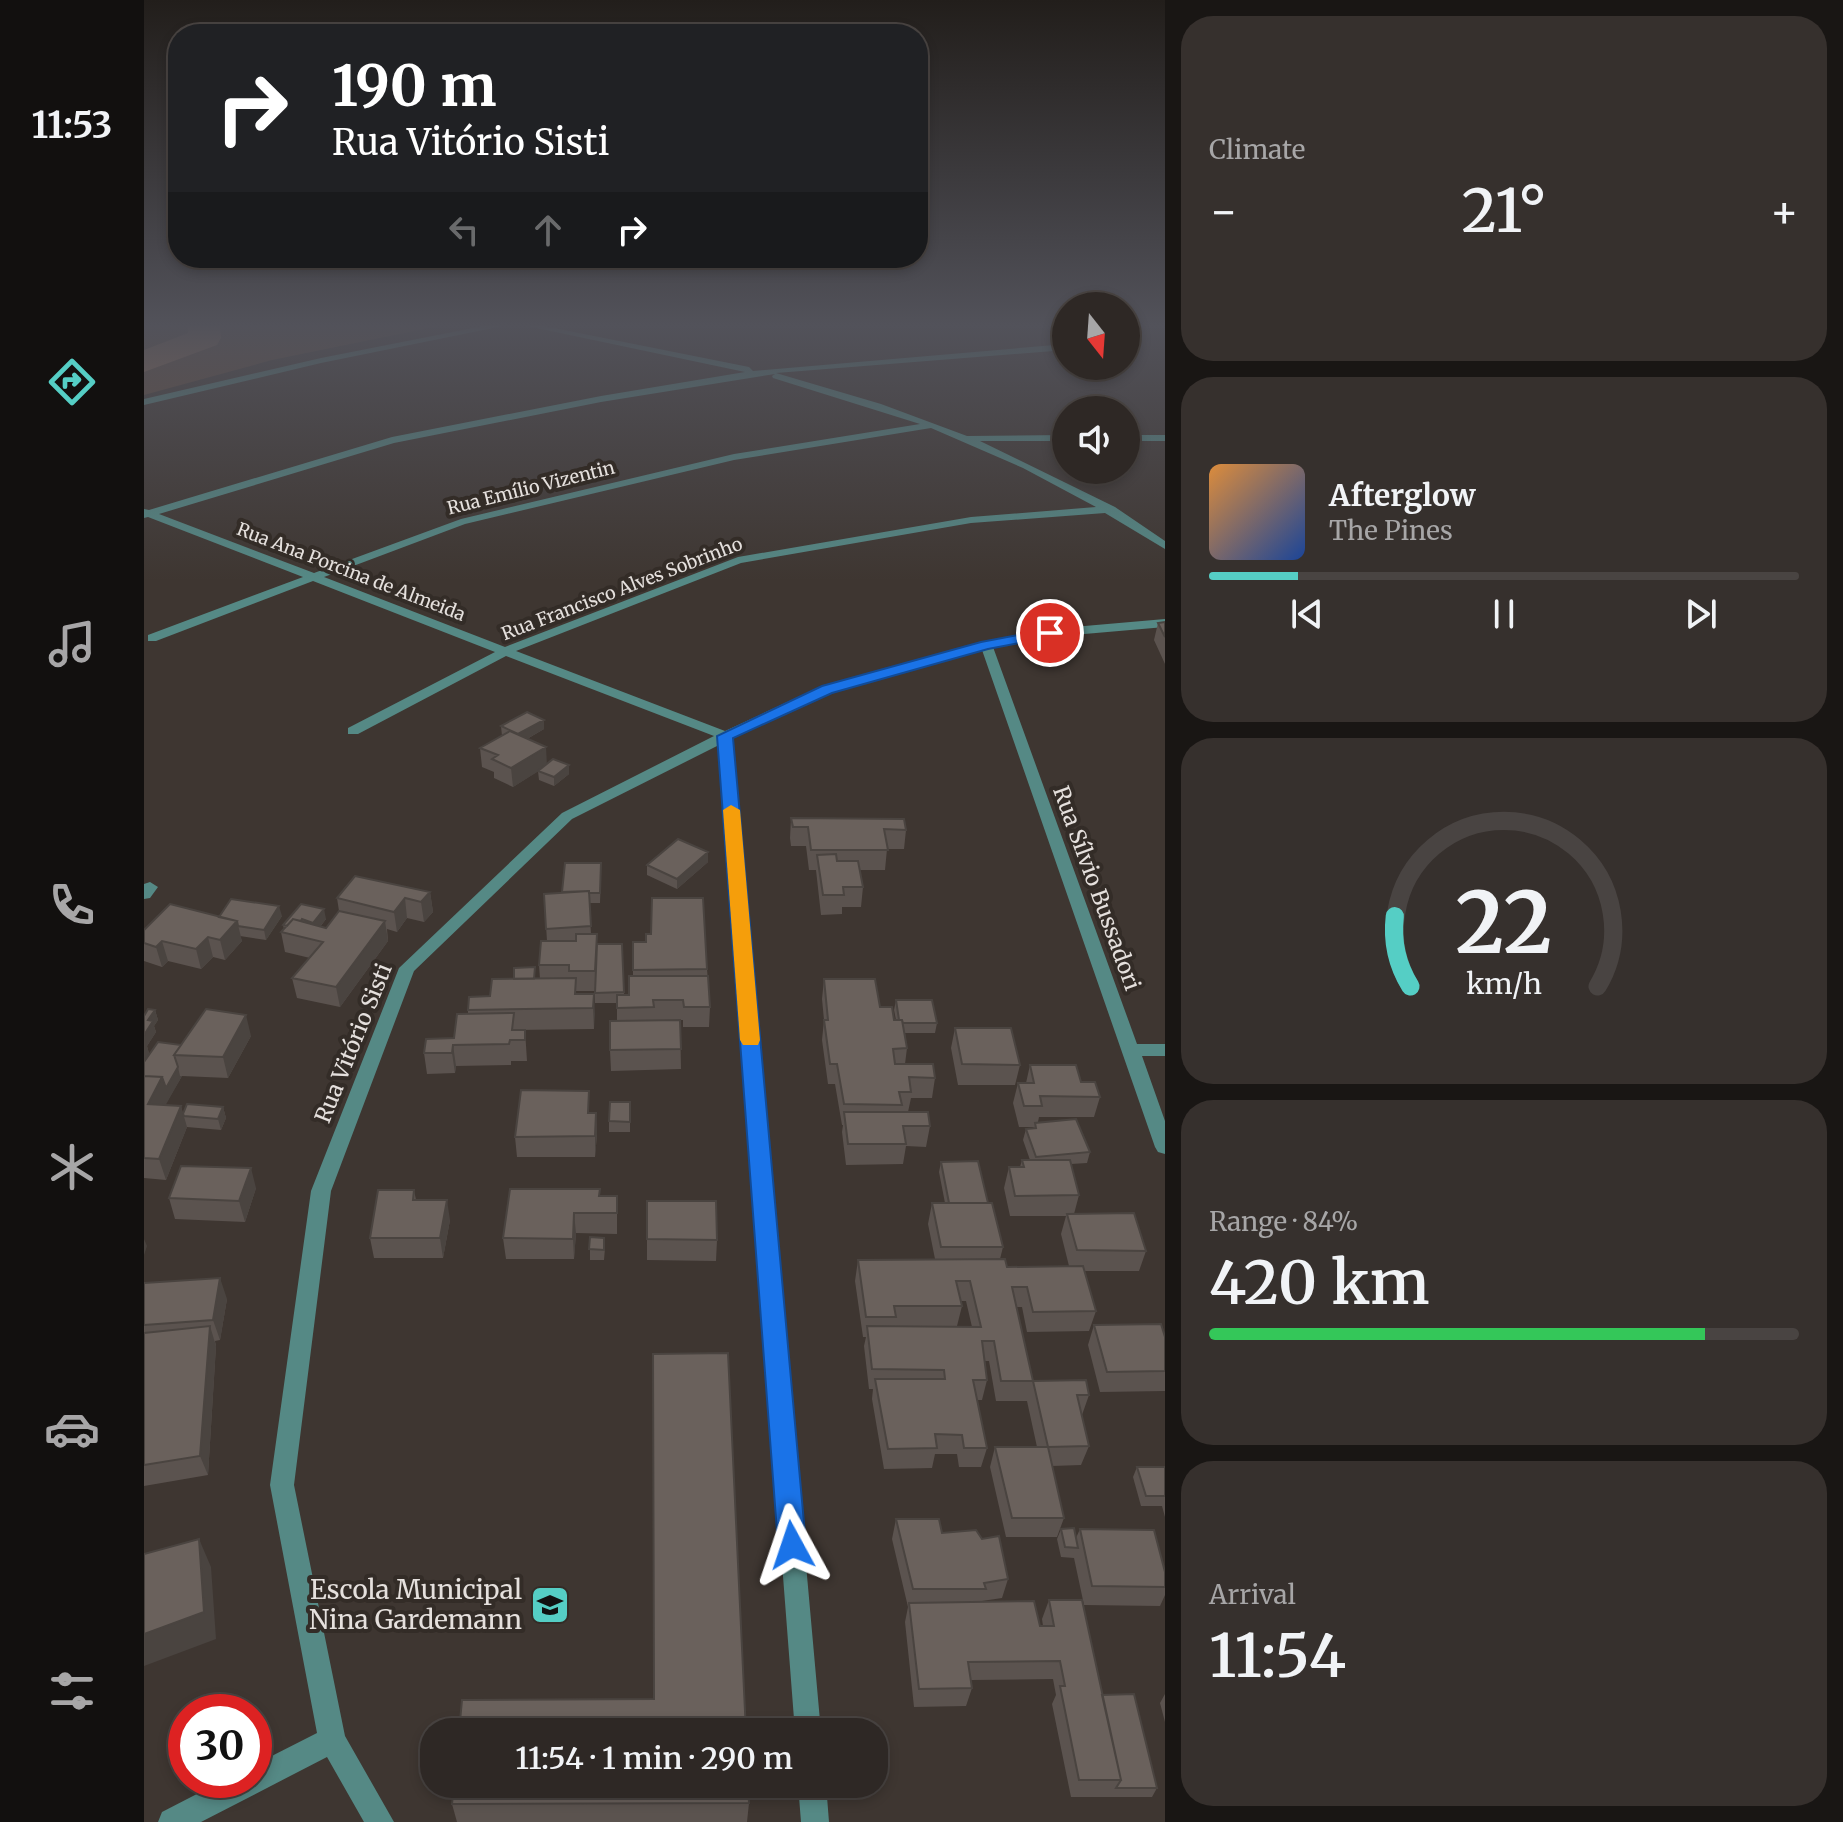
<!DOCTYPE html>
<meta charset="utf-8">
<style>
:root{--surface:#2e2825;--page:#36302d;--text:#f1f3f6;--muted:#a7a6a7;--line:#494442;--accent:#55cec5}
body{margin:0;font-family:Merriweather,serif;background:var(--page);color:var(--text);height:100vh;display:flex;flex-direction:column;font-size:30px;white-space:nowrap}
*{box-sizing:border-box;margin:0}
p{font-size:26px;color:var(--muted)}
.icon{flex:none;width:44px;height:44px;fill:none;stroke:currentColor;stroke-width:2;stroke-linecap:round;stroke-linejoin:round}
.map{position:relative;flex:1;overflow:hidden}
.panel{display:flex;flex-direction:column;gap:16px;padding:16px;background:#191614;width:678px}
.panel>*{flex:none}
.guide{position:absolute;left:24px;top:24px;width:760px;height:244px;border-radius:32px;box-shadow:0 4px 12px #0003,0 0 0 2px var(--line);background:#202124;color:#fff;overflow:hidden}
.needle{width:52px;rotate:163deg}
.fabs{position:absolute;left:908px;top:292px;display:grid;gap:16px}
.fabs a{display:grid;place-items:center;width:88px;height:88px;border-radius:50%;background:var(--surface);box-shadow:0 4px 12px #0003,0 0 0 2px var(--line);font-size:40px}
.speed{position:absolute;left:24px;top:1694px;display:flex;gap:16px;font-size:40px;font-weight:700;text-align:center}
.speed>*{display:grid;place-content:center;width:104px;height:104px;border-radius:50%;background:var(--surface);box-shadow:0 4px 12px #0003,0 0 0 2px var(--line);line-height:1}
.speed .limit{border:12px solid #d22;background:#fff;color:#111}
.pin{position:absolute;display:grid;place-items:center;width:68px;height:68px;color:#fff;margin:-34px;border:4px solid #fff;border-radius:50%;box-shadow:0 2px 8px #0007}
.me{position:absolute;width:88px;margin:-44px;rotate:355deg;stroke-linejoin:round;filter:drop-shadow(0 0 6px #0008)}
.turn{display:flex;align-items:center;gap:28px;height:168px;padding:0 32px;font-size:36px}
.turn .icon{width:104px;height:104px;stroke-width:2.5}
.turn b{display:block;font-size:56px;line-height:68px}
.lanes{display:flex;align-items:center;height:76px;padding:0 32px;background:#0003;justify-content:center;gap:40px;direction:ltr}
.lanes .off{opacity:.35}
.big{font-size:60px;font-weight:600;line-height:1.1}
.panel .widget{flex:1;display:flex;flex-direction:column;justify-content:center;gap:12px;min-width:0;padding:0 28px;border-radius:32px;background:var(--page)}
.panel .dial{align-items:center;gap:0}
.dial svg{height:208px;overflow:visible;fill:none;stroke:var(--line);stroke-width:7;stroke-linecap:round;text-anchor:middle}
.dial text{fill:var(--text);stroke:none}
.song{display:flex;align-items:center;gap:24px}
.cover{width:96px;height:96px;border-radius:12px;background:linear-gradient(135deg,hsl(30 70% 55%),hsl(220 70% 35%))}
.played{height:8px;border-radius:4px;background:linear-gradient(90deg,var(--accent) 15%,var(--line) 15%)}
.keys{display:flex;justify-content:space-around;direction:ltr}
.heat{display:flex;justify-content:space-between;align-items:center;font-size:44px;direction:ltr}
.charge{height:12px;border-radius:6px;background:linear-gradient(90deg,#34c759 84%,var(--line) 0)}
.trip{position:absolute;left:276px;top:1718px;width:468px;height:80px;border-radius:32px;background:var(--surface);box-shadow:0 4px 12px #0003,0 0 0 2px var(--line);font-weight:600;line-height:80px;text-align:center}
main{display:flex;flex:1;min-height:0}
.tabs{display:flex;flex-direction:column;width:144px;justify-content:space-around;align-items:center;background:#12100f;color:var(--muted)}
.tabs .icon{width:56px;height:56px}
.tabs .on{color:var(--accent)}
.tabs b{font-size:36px;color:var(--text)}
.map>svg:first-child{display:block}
.green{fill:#644a39}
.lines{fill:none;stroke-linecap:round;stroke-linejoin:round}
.river{fill:#9d7358;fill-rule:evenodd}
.street{fill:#558985;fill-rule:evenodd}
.wall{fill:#5b534f;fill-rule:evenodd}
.shaded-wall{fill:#4a4440}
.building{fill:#6a615c;stroke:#4a4440;stroke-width:2}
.route{fill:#1a73e8;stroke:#114b97;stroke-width:2}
.slow{fill:#f59e0b}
.labels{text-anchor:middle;stroke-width:8;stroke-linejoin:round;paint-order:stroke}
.far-street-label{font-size:18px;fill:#e5e0dd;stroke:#332c27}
.street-label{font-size:22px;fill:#e5e0dd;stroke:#332c27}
.near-poi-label{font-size:26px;fill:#e5e0dd;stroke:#332c27;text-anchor:end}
</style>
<main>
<nav class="tabs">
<b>11:53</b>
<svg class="icon on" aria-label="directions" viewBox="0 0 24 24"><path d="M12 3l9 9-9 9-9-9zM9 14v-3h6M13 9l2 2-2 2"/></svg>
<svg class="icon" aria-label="music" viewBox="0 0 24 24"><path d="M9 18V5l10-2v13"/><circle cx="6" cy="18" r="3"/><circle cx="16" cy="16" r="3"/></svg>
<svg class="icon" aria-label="phone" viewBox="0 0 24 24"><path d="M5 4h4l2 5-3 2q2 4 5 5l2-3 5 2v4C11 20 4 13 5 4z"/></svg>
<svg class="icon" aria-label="climate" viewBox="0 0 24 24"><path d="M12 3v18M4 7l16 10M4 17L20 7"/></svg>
<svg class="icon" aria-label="car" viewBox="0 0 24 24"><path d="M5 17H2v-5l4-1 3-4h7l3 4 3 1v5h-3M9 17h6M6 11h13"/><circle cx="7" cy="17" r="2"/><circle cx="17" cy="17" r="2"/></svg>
<svg class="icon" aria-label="filters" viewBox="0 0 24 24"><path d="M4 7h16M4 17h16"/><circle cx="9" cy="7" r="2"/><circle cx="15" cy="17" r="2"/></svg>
</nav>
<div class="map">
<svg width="1021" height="1822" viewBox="0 0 1021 1822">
<rect width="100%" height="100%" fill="#3e3631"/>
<path class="green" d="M0,326H295L128,360L0,395Z"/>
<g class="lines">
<path class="river" d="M44,326H76L77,338L73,345L0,372V350L44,333Z"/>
<path class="street" d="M339,326H359L177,363L0,405V399L177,358Z
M383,326H400L605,367L609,371L922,344V350L632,373L737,404L823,436L922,435V441H836L971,507L1021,541V549L961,513L827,523L597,563L372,651L581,731L678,686L838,642L906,629L1021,619V627L906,637L849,647L993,1044H1021V1056H998L1021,1121V1154L1014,1152L1011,1147L838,650L688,692L588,738L677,1732H651L575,745L428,819L270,971L187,1191L150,1485L201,1736L250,1822H220L183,1757L57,1822H14L18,1812L80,1780H110V1765L173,1733L126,1485L167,1191L255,968L418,813L570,736L362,656L214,734H204V728L351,652L169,581L12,641H4V635L159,577L4,517L0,518V509L5,510L248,437L457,396L601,372ZM631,374L628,376L629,378L776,424L590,454L317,519L170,573L15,514L250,443L457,402ZM787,428L879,468L952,507L827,517L594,557L361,647L180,577L321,524L590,460Z
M982,435H1021V441H982Z
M6,882L14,887L6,898L0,899V884Z
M654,1784H682L685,1822H657Z"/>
</g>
<path class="wall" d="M1021,622V664L1010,640L1014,623Z
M357,726L400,729L383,739L403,764L425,765V774L410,786L395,780L394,771L369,787L350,778V772L338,767L336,748L358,736Z
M647,818L762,830L760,849H743L741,870H716L719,887L717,907H698V914L677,915L672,870H665L662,846H647L646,838Z
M564,852V862L533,889L503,875V865Z
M457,873L456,903H445L447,934H453V944H478L480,995H485L489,976V942L563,969L566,1007L565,1027H539V1020H536L537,1069L467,1071L466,1050L473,1021V1003H451V991H432V994H450V1029L371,1030H381L383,1061H367V1065L312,1066L311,1073L283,1074L280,1053L310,1038L324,1014V1010L346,996L370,979H396L395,965L403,941L400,894L418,893Z
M286,892L289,912L280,922L263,918L253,932L243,929L244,941L196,1007L153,998L148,978L166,958L141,952L137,932L140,929L139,925L157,904L182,919L176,927L182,928L195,911L193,898Z
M138,916L122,940L96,936L98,941L81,960L69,957L57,969L24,961L18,967L0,961V930L75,917Z
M680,979L736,1007L750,1020H752L750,1010L752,1000L793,1023L791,1033H761L763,1048L761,1064L791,1078L788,1098H767L764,1112L786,1126L782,1147L762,1146L759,1164L702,1165L698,1132L699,1125H698L691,1084H684L678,1040L680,1020L678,999Z
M11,1010L14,1020L10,1026L12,1032L3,1046L5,1054L37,1045L107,1036L84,1078L38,1076L21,1105L37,1106L39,1114L79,1107L82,1118L77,1130L43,1127L22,1180L0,1178V1016Z
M811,1028L876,1065L871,1085H814L807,1048Z
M886,1065L937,1082L956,1097L950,1117H895L894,1122L946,1152L943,1163L927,1164L935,1195L930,1214L1002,1251L995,1271H940L952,1311L945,1331L883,1332L878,1307H872L889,1381L945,1395L938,1415L945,1446L937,1465L908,1466L920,1518L913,1537H862L846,1467L851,1447H893L883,1401H852L845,1361H841L843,1380L838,1400H833L843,1448L837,1467H815L813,1454H791L788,1468L740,1469L728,1399L729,1389H725L720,1346L722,1337H719L711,1281L714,1260L791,1259L784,1224L788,1203H801L795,1172L797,1162L844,1203L859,1247L856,1259L863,1267L925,1266L917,1234L922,1216H866L860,1188L865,1167H876L878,1160H886L879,1140L882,1129L889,1128L890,1127H875L869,1103L874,1083H882ZM816,1301H822L828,1327L813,1326L818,1306Z
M486,1102V1132H465V1121Z
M446,1113H452L453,1134L451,1157H373L371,1137Z
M112,1188L101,1222L31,1219L25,1198Z
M270,1190L272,1200L306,1220L299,1258H230L226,1238Z
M456,1196H473V1234L432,1233L430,1259H362L359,1238Z
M503,1201L573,1240L572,1261L503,1260Z
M446,1237L461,1248L460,1260H446Z
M0,1283L83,1299L76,1340L71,1341L72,1346L64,1475L0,1486Z
M950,1325L1021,1337V1391L956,1392L944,1345Z
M993,1467H1021V1517L1018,1506H997L989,1477Z
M752,1519L798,1533L864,1579L858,1598L838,1601L896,1626H899L898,1619L905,1600L958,1695L1013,1788L1008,1797H927L908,1704L912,1695L909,1679L827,1680L828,1688L822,1706L770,1707L761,1622L764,1607L748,1539Z
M917,1529L932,1538L936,1529L1021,1572V1595L1016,1606L940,1605L930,1558L917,1557L913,1539Z
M1021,1694V1722L1016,1703Z
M605,1803L603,1822H313L308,1804Z"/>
<path class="shaded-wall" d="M400,720V729L374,744V734Z
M402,747L403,766L369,787L367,768Z
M425,765V774L410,786V777Z
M564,852V862L533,889V879Z
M286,892L289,912L280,922L277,902Z
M261,898L263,918L253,932L250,912Z
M135,906L138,916L122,940L120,930Z
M180,909L182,919L171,933L169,923Z
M93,921L98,941L81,960L76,940Z
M241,921L244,941L196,1007L192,987Z
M64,937L69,957L57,969L52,949Z
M18,941L24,961L18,967L12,947Z
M450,994L451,1014L450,1029L449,1008Z
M11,1010L14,1020L10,1026L12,1032L3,1046L6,1057L0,1067V1035L4,1020Z
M102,1015L107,1036L84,1078L79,1057Z
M309,1045L312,1066L311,1073L308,1053Z
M34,1067L36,1076H38L11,1124L4,1104L18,1077Z
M37,1106L43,1127L22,1180L15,1159Z
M79,1107L82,1118L77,1130L74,1119Z
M452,1113L453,1134L451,1157V1136Z
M107,1168L112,1188L101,1222L95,1201Z
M303,1200L306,1220L299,1258L296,1238Z
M430,1213L432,1233L430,1259L429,1239Z
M0,1239L3,1246L0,1255Z
M76,1278L83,1299L76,1340L69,1320Z
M66,1326L72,1346L64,1475L56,1456Z
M55,1539L67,1567L72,1639L0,1666V1634Z"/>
<path class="building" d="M1021,622V637L1014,623Z
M383,712L400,720L374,734L357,726Z
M366,731L402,747L367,768L348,759L354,755L336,748Z
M409,759L425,765L410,777L394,771Z
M647,818L760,819L762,830L740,829L744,850H667L664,827H649Z
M534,839L564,852L533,879L503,865Z
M692,854L693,861H714L719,887H699L700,895H679L673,855Z
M421,863H457L456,893H445V891L418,892Z
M211,876L286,892L277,902L261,898L250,912L193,898Z
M445,891L447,926L402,929L400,894Z
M508,898H559L563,969L489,970V942H502V934H507Z
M87,899L135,906L120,930L94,926L93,921L75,917Z
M26,904L93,921L76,940L64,937L52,949L18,941L12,947L0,943V930Z
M157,904L180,909L169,923L158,919L157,921L149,919L143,926L139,925Z
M195,911L241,921L192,987L148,978L179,942L137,932L149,919L182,928Z
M432,934H453L451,971H425V965H395L397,941H432Z
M453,944H478L480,992L451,993Z
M391,967L390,979H370V968Z
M485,976H564L566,1007H540L539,1000H509L510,1007L473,1008V995H485Z
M432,978L431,994H450L449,1008L324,1010L325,997L346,996L348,979Z
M680,979H731L736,1007H748L750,1020H758L763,1048L749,1049L751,1064H789L791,1078L765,1077L767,1092H755L758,1105L700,1104L693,1064H686L680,1020H684Z
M752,1000H788L793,1023H759L758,1020H755Z
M4,1009L11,1010L4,1020L9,1021L0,1035V1016Z
M62,1009L102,1015L79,1057L30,1055Z
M370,1013L368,1030H381V1040H366L365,1044L309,1045L308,1053H280L282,1039L310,1038L313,1014Z
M536,1020L537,1049L466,1050V1021Z
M811,1028H867L876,1065L818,1064Z
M14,1042L37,1045L30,1055L34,1067L22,1088L18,1077L0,1076V1062Z
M886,1065H932L937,1082H951L956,1097L896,1096L898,1106H880L874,1083H890Z
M0,1076L18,1077L4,1104L37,1106L15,1159L0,1158Z
M377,1090L445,1091L444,1113H452L451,1136L371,1137Z
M466,1102H486V1122L465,1121Z
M43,1104L79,1107L74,1119L40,1116L39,1114Z
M700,1112H784L786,1126H759L762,1144H704Z
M932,1119L946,1152L892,1157L882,1129L892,1128L891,1123Z
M878,1160H926L935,1195L871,1196L865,1167H880Z
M834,1161L844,1203H805L797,1162Z
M37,1166L107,1168L95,1201L25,1198Z
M366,1189H456L455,1196H473V1213H430L429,1239L359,1238Z
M234,1190H270L269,1200H303L296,1238H226Z
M503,1201H572L573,1240L503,1239Z
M788,1203H848L859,1247H797Z
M990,1213L1002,1251L933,1250L923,1214Z
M446,1237L460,1238V1250L445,1249Z
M861,1259L863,1267L939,1266L952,1311L889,1312L883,1287H868L889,1381H857L850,1341H838L843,1380H829L843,1448H820L818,1435L791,1434L793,1448L744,1449L731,1379H801L800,1370L728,1369L723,1326L837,1327L826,1281H812L818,1306H750L752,1317H722L714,1260Z
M76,1278L69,1320L0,1325V1283Z
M1017,1324L1021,1337V1371L963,1372L950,1325Z
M66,1326L56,1456L0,1465V1333Z
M584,1353L602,1732H315L318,1700L510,1699L509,1354Z
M942,1380L945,1395H933L945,1446L904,1447L889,1381Z
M851,1447H904L920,1518H868Z
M993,1467H1021V1496H1002Z
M752,1519H795L798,1533L832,1530L838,1539L855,1536L864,1579L840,1583L842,1589H769Z
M930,1528L934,1548L921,1547L917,1529Z
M936,1529L1010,1530L1021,1572V1587L948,1586Z
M55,1539L60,1612L0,1634V1554Z
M905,1600H938L977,1780H935L916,1686H921L916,1661L824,1662L828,1688L775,1689L765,1603L890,1601L896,1626H910Z
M990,1694L1013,1788H972L977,1780L958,1695Z
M310,1784H604L605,1803L308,1804Z"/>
<linearGradient id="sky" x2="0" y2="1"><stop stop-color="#221e1b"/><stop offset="0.56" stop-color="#52525a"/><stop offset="1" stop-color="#52525a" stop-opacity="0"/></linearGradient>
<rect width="1021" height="581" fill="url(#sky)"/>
<path class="route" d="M906,629L911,630V636L844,649L688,693L589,738L662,1545L658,1555L648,1559L638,1555L634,1545L573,736L678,686L837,642Z"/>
<path class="slow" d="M587,805L596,810L616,1040L614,1045H599L596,1040L579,810Z"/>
<defs>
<g id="school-square" transform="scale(2)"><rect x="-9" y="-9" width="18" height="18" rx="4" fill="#55cec5" stroke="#332c27"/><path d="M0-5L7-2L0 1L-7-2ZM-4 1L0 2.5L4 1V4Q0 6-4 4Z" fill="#111"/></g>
</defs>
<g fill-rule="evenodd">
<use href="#school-square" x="406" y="1605"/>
</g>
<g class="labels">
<g class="far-street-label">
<text transform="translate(387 488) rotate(-14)" y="6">Rua Emílio Vizentin</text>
<text transform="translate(207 572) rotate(21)" y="6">Rua Ana Porcina de Almeida</text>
<text transform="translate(478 589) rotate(-21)" y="6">Rua Francisco Alves Sobrinho</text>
</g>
<g class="street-label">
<text transform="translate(953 888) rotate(70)" y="8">Rua Sílvio Bussadori</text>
<text transform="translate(209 1043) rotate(-68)" y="8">Rua Vitório Sisti</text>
</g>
<g class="near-poi-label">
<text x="378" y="1599">Escola Municipal<tspan x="378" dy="30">Nina Gardemann</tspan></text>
</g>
</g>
</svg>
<div class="fabs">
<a><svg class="needle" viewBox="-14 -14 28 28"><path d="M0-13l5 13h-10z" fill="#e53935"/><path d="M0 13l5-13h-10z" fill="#a7a6a7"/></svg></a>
<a><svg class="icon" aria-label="sound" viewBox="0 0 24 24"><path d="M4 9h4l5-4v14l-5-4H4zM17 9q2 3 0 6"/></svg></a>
</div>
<div class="speed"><div class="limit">30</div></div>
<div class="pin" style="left:906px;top:633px;background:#d93025"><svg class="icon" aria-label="arrive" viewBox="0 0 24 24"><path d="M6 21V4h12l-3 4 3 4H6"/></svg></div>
<svg class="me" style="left:648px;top:1545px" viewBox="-20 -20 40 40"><path d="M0-17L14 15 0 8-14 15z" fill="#1a73e8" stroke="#fff" stroke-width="4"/></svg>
<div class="trip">11:54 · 1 min · 290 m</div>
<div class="guide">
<div class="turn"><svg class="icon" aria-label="right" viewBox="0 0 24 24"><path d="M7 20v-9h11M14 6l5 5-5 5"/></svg><div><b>190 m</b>Rua Vitório Sisti</div></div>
<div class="lanes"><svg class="icon off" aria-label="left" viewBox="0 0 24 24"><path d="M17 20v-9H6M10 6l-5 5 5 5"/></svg><svg class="icon off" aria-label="ahead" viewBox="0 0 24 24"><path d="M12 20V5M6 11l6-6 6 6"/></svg><svg class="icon" aria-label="right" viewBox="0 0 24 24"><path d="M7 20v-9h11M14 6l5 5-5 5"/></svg></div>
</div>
</div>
<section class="panel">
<div class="widget"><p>Climate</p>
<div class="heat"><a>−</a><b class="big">21°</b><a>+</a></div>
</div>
<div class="widget">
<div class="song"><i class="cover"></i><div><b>Afterglow</b><p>The Pines</p></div></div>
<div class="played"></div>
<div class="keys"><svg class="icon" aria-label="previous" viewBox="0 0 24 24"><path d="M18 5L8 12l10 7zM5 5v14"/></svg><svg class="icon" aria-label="pause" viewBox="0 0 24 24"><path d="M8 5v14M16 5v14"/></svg><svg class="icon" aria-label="next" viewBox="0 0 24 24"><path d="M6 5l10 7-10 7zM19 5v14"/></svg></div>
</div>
<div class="widget dial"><svg viewBox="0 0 100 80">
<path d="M14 69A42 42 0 1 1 86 69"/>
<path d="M14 69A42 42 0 0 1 8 42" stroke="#55cec5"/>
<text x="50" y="56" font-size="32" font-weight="700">22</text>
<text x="50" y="72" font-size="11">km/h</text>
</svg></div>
<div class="widget"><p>Range · 84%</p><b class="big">420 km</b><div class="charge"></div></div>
<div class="widget"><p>Arrival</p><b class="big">11:54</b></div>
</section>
</main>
